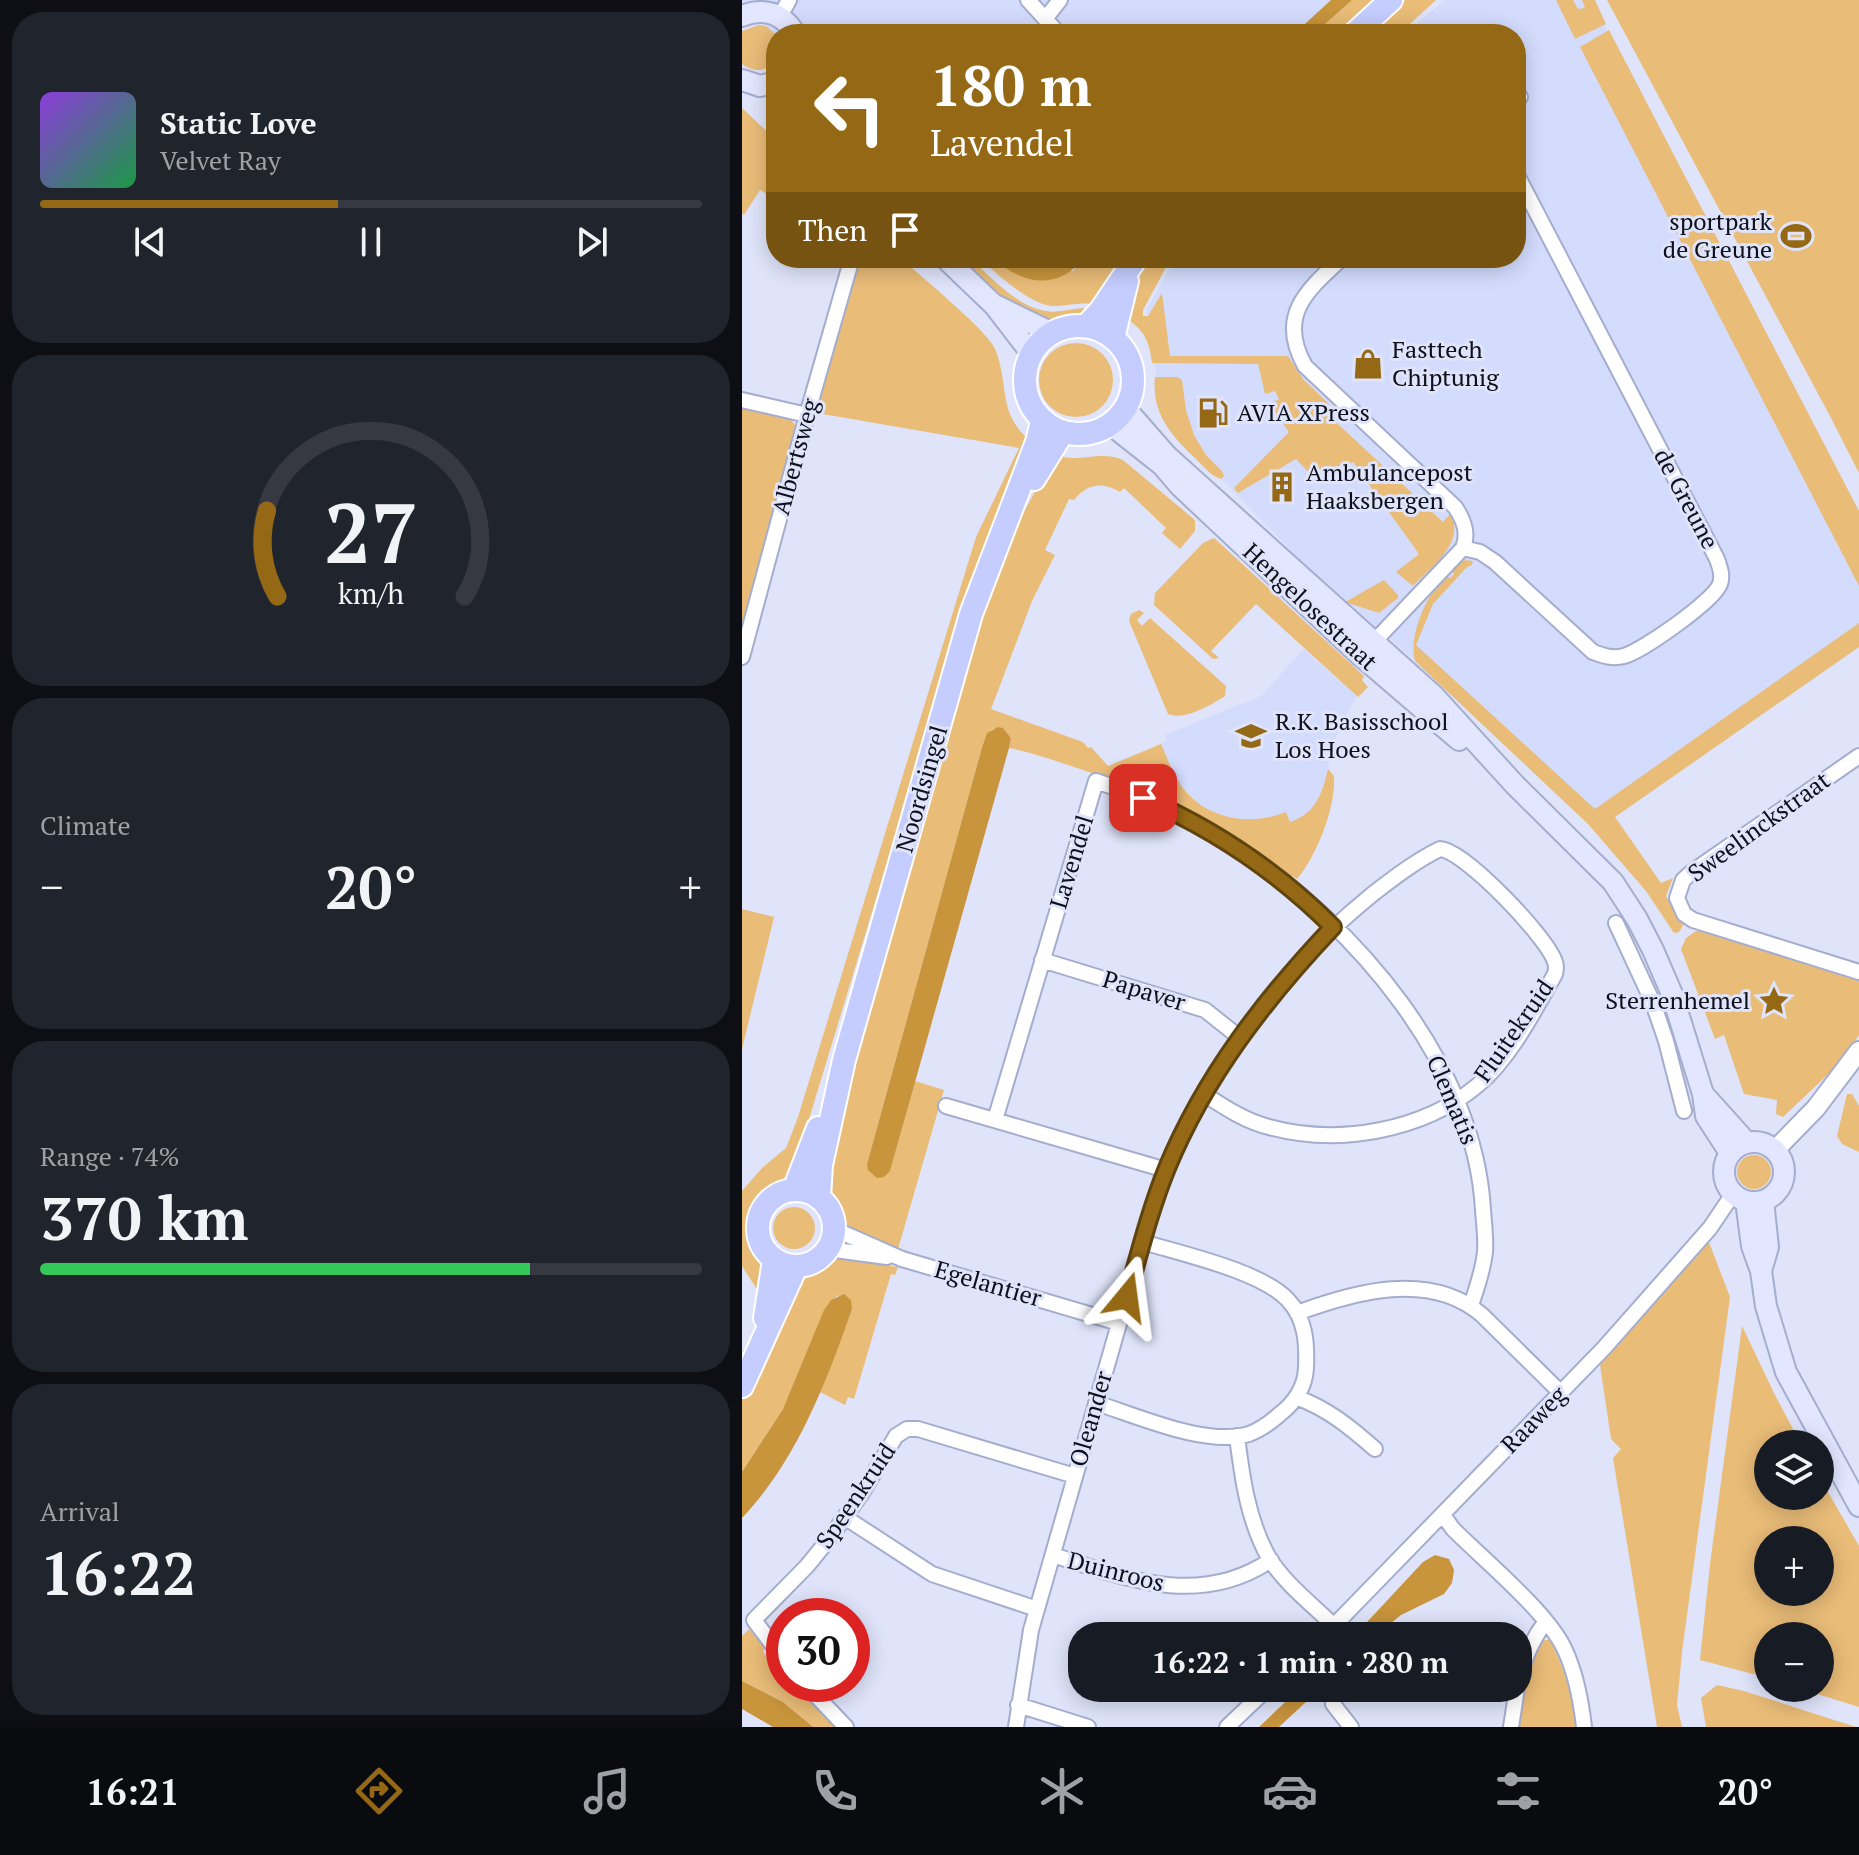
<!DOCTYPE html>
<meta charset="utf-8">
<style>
:root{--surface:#171b24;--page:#20242c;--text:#f1f3f6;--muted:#9ea1a6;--line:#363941;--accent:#946814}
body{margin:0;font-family:"PT Serif",serif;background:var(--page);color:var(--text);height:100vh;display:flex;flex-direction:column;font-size:30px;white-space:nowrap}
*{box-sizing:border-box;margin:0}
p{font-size:26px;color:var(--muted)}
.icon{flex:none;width:44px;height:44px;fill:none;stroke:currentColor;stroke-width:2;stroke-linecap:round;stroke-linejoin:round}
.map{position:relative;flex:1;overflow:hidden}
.panel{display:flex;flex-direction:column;gap:12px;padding:12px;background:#0d0f14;width:742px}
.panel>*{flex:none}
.banner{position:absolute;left:24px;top:24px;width:760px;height:244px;border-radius:32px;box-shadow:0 4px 20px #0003;background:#946814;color:#fff;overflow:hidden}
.fabs{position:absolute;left:1012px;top:1430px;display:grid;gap:16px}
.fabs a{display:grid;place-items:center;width:80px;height:80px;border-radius:50%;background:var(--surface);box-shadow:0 4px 20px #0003;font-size:40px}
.speed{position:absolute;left:24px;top:1598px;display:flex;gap:16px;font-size:40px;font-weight:700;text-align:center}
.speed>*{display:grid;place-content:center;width:104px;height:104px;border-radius:50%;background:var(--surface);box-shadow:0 4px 20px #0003;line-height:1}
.speed .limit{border:12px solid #d22;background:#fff;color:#111}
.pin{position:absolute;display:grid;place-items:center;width:68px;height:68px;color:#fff;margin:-34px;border-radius:16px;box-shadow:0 4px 12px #0006}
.me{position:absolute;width:88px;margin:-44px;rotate:16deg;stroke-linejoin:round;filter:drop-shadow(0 0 6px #0008)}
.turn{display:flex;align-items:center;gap:28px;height:168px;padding:0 32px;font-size:36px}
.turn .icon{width:104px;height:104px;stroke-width:2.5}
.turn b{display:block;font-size:56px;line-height:68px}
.then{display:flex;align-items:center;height:76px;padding:0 32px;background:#0003;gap:16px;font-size:30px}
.big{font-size:60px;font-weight:700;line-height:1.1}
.panel .card{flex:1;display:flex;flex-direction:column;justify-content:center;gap:12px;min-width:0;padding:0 28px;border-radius:32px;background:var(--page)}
.panel .dial{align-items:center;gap:0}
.dial svg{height:208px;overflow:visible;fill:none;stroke:var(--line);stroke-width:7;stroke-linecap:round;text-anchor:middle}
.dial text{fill:var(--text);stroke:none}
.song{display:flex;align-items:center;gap:24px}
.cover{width:96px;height:96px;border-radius:12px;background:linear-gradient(135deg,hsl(270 70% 55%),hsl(140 70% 35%))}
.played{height:8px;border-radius:4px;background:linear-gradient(90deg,var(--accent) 45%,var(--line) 45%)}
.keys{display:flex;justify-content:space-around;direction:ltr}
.heat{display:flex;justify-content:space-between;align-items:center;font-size:44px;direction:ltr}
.charge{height:12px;border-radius:6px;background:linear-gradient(90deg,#34c759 74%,var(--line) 0)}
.trip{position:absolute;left:326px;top:1622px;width:464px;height:80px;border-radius:32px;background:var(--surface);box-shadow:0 4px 20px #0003;font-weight:700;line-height:80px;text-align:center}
.tab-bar{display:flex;height:128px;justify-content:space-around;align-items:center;background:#090b0e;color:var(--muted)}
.tab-bar .icon{width:56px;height:56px}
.tab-bar .on{color:var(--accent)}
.tab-bar b{font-size:36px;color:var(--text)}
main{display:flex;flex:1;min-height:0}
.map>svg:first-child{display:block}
.built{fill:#d4dcfe}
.green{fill:#e9bc78;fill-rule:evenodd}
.water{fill:#c8943c}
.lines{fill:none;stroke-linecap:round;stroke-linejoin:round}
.minor-casing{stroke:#a5adce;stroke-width:18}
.tertiary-casing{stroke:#a5adce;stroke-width:22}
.secondary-casing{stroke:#a5adce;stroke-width:24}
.primary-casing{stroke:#fff;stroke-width:26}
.minor{stroke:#fff;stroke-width:14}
.tertiary{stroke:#fff;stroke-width:18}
.secondary{stroke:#e2e6ff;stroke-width:20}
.primary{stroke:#c4cdfe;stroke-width:22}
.route-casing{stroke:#60440d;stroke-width:20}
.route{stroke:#946814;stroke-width:14}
.labels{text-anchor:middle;stroke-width:6;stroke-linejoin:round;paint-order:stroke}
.poi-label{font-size:24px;fill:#0e101c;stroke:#dfe4fa;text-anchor:start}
.street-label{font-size:24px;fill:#0e101c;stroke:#dfe4fa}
</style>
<main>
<section class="panel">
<div class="card">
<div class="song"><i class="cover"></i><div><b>Static Love</b><p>Velvet Ray</p></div></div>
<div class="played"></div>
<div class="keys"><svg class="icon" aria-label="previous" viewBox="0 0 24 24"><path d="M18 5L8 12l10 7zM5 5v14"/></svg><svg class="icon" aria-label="pause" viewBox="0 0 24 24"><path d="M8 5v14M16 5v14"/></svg><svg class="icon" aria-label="next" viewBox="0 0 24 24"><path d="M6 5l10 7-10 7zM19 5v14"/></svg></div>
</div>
<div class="card dial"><svg viewBox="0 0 100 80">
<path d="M14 69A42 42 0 1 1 86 69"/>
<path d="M14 69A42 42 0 0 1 10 36" stroke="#946814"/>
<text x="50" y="56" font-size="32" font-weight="700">27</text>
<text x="50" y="72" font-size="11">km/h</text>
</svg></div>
<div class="card"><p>Climate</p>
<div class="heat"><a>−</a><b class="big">20°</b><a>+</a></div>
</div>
<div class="card"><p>Range · 74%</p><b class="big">370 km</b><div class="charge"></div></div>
<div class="card"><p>Arrival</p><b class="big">16:22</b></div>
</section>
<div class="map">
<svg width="1117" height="1727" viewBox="0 0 1117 1727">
<rect width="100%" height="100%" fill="#dfe4fa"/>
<path class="built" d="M0,0H599L562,34L34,36L0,7Z
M702,0H850L1117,538V631L851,817L556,558L420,418L405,309L434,258H774V34H663Z
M562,649L614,696L594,737L581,791L574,804L561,817L548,822L544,813L521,819L497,820L470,812L458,805L438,785L432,773L419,744L425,741L423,735L519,696Z"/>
<path class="green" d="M610,0H636L598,34H572Z
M663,0H694L657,34H625Z
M814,0H831L836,9L843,8L840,0H853L864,24L833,39Z
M865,0H1117V473L1088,416Z
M17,25L24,26L34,35V61C24,72 12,73 0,64V31Z
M867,30L1117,511V586L838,47Z
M0,108L34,140V199L18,190L2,215L0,213Z
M116,258H159C177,275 246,331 253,349C268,384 254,417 292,443L240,551L49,1178L44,1187L32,1193L15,1209L11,1223L16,1249L26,1269L18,1294L0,1266V1191L20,1168L44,1148L56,1117L234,537L277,448L75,413Z
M215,258H228C249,277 275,307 304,311C319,314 333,306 348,309C344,312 338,320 334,322C289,337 244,285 215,258Z
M237,258L331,271L342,258H383L355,305C339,301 327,306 311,306C288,305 254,273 237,258Z
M405,258H429L401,310V316H406L420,293L428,356H546L561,379L587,404L581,410L701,522L709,513C723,544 690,566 671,586L654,572L677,554L611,462L576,482L554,459L496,493L492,488L547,432L527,404L537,399L533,391L523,394L516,364L410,363C408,342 401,327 382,318L389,292Z
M297 380a37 37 0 1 1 74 0a37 37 0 1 1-74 0Z
M413,377H435L440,380L444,410L452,435L464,455L480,471L482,476L479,479C469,476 462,467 454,459C429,436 409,412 413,377Z
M0,405L45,415L54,426L0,635Z
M314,454C334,465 357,449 381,460L453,520V531L438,549L420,533L424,528L382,488L378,492C361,481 344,484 332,500L327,499L303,550L313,555L290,601L249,709L341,742L346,748L349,747L366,766L419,744C425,757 430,772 438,784C462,819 506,827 544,812L548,822C574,813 580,794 586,769L592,776C594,807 575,855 555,879L551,876L548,879C483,826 412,793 332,767C311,760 289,752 267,748L269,738L261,728L250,729L239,751L125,1164L148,1171L173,1081L202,1090L156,1249C143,1243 106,1233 98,1222C91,1214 89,1203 82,1195L87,1155L229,636L271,531Z
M472,538L622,676L620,680L626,687L616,697L514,604L469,651L477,658L471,659L412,605L413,593L461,543Z
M723,560L731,561L730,565L725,567L691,604L674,645L853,809L1117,623V647L873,817L919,883L931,878L924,896L935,916L942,924L937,932L932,933L904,891L846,824L673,661C666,635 685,596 702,575L708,578L712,574L708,570Z
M642,580L656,595V598L637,613L603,602Z
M397,610L402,613L395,620L400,626L408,618L484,686L483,696C469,705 442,721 426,714L387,621L389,614Z
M0,909L32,917L0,1049Z
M954,931H967L978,934L1117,980V1035L1098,1063L1041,1117L1034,1114L1035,1100L1002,1094L982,1035L973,1039L939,949L944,938Z
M1105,1094H1110L1117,1106V1152L1100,1144L1095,1136Z
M995 1172a17 17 0 1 1 34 0a17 17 0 1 1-34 0Z
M31 1228a21 21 0 1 1 42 0a21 21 0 1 1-42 0Z
M965,1237L988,1297L940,1652L935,1705L940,1727H915L871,1458L879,1449L869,1439L858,1365Z
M96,1258L156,1267L153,1275L149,1274L112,1399L106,1397L103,1405L78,1392L110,1309L96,1295L86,1304L41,1409L0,1472V1400L60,1273L87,1259Z
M1000,1326L1033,1395L1059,1444H1026V1496H1078V1478L1117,1546V1707L1056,1688H1078V1636H1026V1678L958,1660L968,1564ZM1026,1540H1078V1592H1026Z
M7,1629L23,1646L21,1652L42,1675V1684H55L94,1727H71L41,1702L0,1681V1636Z
M800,1640H808C822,1668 832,1696 834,1727H775L792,1646Z
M975,1685L1002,1691L1114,1727H964L959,1698Z"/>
<path class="water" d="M589,0H610L572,34H552Z
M250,258H342C314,292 281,284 250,258Z
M256,727L261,728L269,738L267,748L148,1171L142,1177L135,1178L126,1170L125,1164L239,751L245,733Z
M102,1294L109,1300L110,1309C84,1383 55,1460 0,1518V1472L41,1409L82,1310L89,1300Z
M693,1555L707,1559L712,1570L710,1583L702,1594L659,1615L633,1636H612L681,1562Z
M0,1681L41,1702L71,1727H31L0,1709Z
M558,1688H579L537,1727H517Z"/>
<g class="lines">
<g class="minor-casing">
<path id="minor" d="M286,0L317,34
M38,16L47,0
M303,19L318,0
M774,100L778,97
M600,258C564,291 535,316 563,366L713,507C722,520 727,533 721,548L738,552L753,562L851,652C862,656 870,659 882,656C900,651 972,601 978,584C981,575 978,568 975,559L774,173
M0,400L65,415
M627,647L721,548
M0,657L65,415L110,258
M1117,756L950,872L941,880L935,898L942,914L951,920L1117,972
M874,923L911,1003L924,1041L942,1111
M300,960L463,1010L497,1037
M204,1106L424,1170
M253,1120L354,781C404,798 452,820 496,849C614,925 733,1065 741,1210C742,1223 744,1239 743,1252C741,1270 735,1288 729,1305
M92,1229L160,1259L377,1323
M86,1249L145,1257
M555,1313C612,1292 688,1270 740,1315L818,1392
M554,1397C586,1409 608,1427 633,1449
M354,1403C396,1416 464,1447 507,1434C518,1430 529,1422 538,1414C552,1403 563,1388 564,1368C565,1344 564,1319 546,1300C519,1271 440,1254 401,1242
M495,1436C500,1477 506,1521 527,1558C543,1584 571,1605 592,1626
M701,1515L711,1529C742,1560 804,1611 822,1648C834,1673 839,1700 842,1727
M104,1518L190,1574L295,1609
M311,1555C385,1579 458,1608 529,1560
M582,1636L862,1348L968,1228L991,1194
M42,1660L12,1620L65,1566L87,1539L120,1493L154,1436L165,1429H176L333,1476
M776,1683C782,1659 789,1641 804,1621
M63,1684L104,1727
M591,1704L609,1727
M276,1705L346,1727
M274,1727L289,1630L410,1209C454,1086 530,975 632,893C653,877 675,860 698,849C722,850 806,938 813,962C815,967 814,969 813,974C792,1011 769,1057 736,1085C681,1131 596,1146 527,1127C503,1121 482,1107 462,1094
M485,1727L526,1688
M769,1727L775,1688"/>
</g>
<g class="tertiary-casing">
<path id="tertiary" d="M1033,1150L1074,1108L1117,1051"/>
</g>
<g class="secondary-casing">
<path id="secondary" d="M0,16C22,7 41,13 53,34
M0,80L18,86L34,82
M203,258L252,305L289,353
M255,306L310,333
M383,408L425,456L692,696L773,785L871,882L895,919L911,950L930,994L961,1094L964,1116L988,1153
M368,424L420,465L438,486L619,656L717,740
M961,1094L1005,1143
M982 1172a30 30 0 1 1 60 0a30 30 0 1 1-60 0Z
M1004,1201L1010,1246L1019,1271L1024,1306L1044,1372L1117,1506
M1019,1271L1026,1247L1021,1201"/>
</g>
<g class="primary-casing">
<path id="primary" d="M612,34L649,0
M344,326L359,310L394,258
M283 380a54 54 0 1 1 108 0a54 54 0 1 1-108 0Z
M371,338L385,281
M292,479L321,432
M52,1190L76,1128
M16 1228a38 38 0 1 1 76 0a38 38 0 1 1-76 0Z
M77,1198L79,1165L102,1060L229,614L295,442L300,421
M23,1318L32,1260
M0,1386L54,1267"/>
</g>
<use href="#minor" class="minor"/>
<use href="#tertiary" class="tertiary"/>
<use href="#secondary" class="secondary"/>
<use href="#primary" class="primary"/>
</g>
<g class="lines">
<g class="route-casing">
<path id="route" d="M385,1297C397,1254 408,1210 425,1168C463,1076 523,999 591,927C536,872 472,829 401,798"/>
</g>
<use href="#route" class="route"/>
</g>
<defs>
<g id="stadium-bare" transform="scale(2.4)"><path d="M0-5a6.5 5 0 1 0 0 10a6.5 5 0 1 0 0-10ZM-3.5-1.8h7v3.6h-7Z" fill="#946814" stroke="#dfe4fa" stroke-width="2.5" paint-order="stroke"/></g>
<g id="shop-bare" transform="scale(2.4)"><path d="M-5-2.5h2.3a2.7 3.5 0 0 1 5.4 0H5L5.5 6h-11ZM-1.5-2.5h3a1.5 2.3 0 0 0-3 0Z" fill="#946814" stroke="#dfe4fa" stroke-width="2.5" paint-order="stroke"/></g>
<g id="fuel-bare" transform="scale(2.4)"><path d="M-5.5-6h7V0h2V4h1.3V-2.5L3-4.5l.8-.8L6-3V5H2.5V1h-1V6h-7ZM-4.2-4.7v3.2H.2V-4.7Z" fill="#946814" stroke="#dfe4fa" stroke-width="2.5" paint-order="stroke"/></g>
<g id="building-bare" transform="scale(2.4)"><path d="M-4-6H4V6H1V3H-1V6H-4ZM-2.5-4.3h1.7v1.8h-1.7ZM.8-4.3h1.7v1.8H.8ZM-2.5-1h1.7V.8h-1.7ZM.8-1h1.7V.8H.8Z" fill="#946814" stroke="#dfe4fa" stroke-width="2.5" paint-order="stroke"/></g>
<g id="school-bare" transform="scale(2.4)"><path d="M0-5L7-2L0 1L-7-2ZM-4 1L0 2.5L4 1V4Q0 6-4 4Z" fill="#946814" stroke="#dfe4fa" stroke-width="2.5" paint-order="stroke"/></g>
<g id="sight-bare" transform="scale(2.4)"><path d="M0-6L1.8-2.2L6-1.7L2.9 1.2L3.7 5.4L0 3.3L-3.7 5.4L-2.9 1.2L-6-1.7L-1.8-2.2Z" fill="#946814" stroke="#dfe4fa" stroke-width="2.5" paint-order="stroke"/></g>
</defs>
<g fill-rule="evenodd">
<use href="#stadium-bare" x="1054" y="236"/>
<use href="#shop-bare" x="626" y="364"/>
<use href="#fuel-bare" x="471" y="413"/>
<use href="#building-bare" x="540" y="487"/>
<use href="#school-bare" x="509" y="736"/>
<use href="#sight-bare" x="1032" y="1001"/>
</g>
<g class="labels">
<g class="poi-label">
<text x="1030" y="230" text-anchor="end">sportpark<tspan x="1030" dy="28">de Greune</tspan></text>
<text x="650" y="358">Fasttech<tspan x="650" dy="28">Chiptunig</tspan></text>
<text x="495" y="421">AVIA XPress</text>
<text x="564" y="481">Ambulancepost<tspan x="564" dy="28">Haaksbergen</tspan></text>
<text x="533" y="730">R.K. Basisschool<tspan x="533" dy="28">Los Hoes</tspan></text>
<text x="1008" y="1009" text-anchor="end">Sterrenhemel</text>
</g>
<g class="street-label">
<text transform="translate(54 457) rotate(-75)" y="8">Albertsweg</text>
<text transform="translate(944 499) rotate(62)" y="8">de Greune</text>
<text transform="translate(568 607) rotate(43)" y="8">Hengelosestraat</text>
<text transform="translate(180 789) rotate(-74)" y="8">Noordsingel</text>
<text transform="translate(1017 827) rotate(-36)" y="8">Sweelinckstraat</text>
<text transform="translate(330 862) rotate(-73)" y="8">Lavendel</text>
<text transform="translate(402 991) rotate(17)" y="8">Papaver</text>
<text transform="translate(772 1031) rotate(-55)" y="8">Fluitekruid</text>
<text transform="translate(710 1100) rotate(67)" y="8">Clematis</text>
<text transform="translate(246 1284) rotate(16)" y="8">Egelantier</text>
<text transform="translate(349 1419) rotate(-74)" y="8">Oleander</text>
<text transform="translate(792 1420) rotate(-46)" y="8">Raaweg</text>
<text transform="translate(114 1496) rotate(-56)" y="8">Speenkruid</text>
<text transform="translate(374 1572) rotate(14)" y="8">Duinroos</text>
</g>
</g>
</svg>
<div class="fabs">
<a><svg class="icon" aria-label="layers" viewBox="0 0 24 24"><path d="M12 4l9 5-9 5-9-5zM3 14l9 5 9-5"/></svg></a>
<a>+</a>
<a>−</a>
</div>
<div class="speed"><div class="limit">30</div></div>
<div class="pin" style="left:401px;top:798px;background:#d93025"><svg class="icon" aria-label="arrive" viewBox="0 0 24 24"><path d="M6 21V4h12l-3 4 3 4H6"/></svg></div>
<svg class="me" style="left:385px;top:1297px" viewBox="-20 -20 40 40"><path d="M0-17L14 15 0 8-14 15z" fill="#946814" stroke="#fff" stroke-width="4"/></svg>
<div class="trip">16:22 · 1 min · 280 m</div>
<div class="banner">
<div class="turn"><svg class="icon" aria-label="left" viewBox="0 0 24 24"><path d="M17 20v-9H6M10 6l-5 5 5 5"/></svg><div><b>180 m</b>Lavendel</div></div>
<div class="then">Then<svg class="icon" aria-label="arrive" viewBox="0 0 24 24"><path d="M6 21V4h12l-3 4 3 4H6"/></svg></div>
</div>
</div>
</main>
<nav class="tab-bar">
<b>16:21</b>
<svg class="icon on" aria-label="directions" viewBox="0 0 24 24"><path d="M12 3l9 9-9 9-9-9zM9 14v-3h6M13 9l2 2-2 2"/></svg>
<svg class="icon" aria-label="music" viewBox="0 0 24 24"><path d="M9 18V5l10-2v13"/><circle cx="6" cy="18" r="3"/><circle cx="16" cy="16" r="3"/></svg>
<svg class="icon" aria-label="phone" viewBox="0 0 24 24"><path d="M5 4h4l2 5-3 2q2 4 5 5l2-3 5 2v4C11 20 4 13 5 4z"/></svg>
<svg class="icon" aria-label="climate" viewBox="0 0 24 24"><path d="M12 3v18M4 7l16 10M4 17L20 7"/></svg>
<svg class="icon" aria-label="car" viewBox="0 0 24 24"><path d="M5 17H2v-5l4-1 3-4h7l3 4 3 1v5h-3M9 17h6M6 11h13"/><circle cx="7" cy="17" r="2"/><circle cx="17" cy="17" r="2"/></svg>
<svg class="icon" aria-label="filters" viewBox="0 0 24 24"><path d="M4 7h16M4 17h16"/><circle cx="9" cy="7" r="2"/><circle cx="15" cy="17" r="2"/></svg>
<b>20°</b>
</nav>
